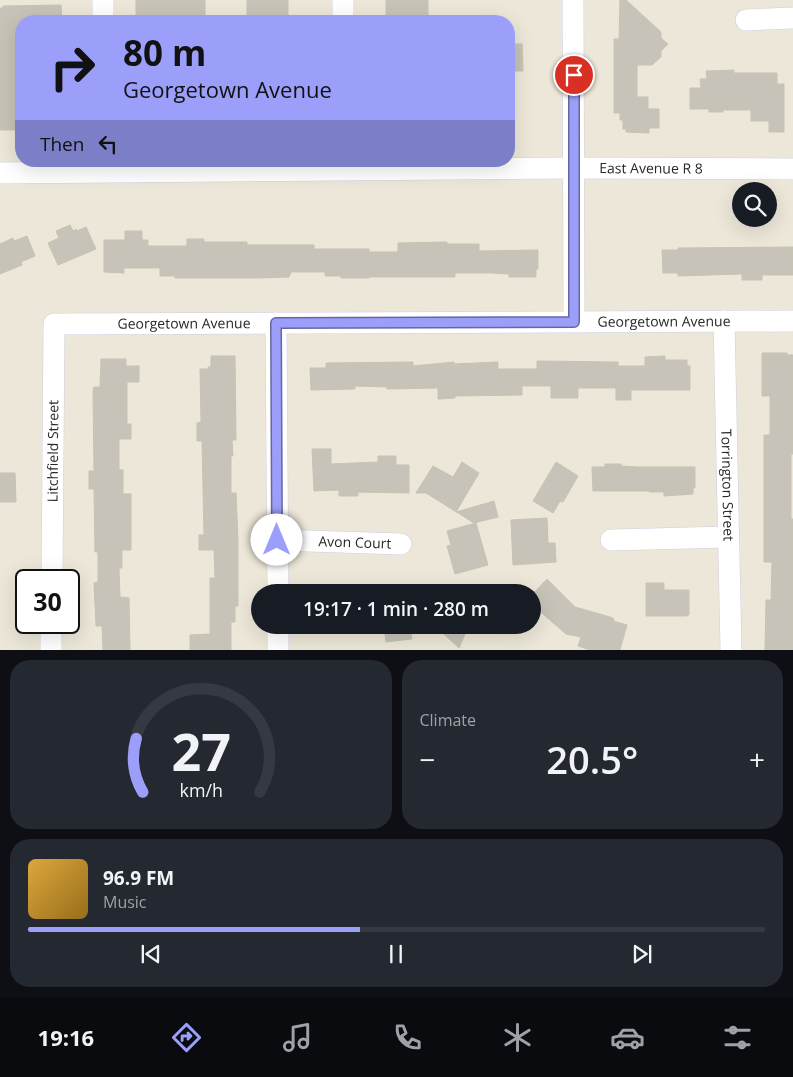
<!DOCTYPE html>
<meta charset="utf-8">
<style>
:root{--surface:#171b24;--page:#242831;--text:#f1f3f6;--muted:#9ea1a6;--line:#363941;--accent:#9b9ffa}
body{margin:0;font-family:"Open Sans",sans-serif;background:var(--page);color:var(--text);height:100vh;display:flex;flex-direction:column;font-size:19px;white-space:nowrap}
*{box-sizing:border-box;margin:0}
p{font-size:16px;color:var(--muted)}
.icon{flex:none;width:28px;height:28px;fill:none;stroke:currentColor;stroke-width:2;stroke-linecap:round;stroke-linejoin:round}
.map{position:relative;height:650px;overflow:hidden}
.side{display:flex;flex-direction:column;gap:10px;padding:10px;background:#0d0f14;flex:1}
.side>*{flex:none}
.hud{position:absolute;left:15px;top:15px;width:500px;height:152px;border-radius:20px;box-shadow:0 5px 20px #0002;background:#9b9ffa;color:#111;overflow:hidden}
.controls{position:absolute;left:732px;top:182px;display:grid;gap:10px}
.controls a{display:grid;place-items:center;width:45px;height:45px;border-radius:50%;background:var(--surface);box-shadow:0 5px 20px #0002;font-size:25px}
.speed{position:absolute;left:15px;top:569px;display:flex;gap:10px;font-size:25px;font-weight:700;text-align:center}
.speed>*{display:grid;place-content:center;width:65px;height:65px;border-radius:50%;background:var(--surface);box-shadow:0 5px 20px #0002;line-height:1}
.speed .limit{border:2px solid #111;border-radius:8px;background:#fff;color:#111}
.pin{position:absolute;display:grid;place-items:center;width:42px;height:42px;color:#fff;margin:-21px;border:2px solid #fff;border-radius:50%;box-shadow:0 1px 5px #0007}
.me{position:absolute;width:55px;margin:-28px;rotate:0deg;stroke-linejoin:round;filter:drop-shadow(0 0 4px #0008)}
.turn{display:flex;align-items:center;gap:18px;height:105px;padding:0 25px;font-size:22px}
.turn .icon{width:65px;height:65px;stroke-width:2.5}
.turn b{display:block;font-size:35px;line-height:42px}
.then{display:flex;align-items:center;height:48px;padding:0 25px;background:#0003;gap:10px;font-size:19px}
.big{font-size:38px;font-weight:600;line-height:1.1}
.side .widget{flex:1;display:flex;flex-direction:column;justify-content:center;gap:8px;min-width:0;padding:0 18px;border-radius:20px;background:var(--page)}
.side .dial{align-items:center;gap:0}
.dial svg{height:130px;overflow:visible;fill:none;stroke:var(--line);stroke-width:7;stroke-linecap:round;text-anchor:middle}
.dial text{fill:var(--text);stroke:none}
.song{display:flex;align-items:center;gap:15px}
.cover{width:60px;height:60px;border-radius:8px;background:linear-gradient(135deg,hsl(40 70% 55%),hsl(40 70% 35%))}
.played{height:5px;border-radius:2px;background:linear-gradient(90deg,var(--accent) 45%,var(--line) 45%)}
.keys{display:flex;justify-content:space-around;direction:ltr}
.heat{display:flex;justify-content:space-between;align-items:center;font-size:28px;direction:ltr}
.side .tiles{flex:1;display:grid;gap:10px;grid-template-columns:1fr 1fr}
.widget:last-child{grid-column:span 2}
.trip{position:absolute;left:251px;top:584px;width:290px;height:50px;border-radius:25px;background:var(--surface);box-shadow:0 5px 20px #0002;font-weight:600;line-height:50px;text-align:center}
.tabs{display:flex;height:80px;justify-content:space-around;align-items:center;background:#090b0e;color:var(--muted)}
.tabs .icon{width:35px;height:35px}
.tabs .current{color:var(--accent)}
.tabs b{font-size:22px;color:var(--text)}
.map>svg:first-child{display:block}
.building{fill:#c7c3b8;stroke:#c7c3b2}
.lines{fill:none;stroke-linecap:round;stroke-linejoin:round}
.street-casing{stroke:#cecee3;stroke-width:22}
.street{stroke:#fff;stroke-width:21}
.route-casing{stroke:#6567a2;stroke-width:12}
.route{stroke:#9b9ffa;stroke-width:9}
.labels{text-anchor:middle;stroke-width:5;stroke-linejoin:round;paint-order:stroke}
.street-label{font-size:14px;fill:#282828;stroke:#fff}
</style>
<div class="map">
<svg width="793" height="650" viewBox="0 0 793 650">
<rect width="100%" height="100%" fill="#ece7d8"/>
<path class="building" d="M136,0H205V21H136Z
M247,0H288V21H247Z
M386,0H428V16H419V19L386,18Z
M620,0H626L661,32V38L668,44L661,51V57L652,65H637V97H648V109H659V128H649V133L626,132V129H623V120H620V113H614V39H619Z
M61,5L62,21H21V130H0V8H3V6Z
M509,44H522L523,71H509Z
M734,70V73H777V84H784V132H769V121H751V110H723V112H709V109H690V88H701L700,79H707L706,71Z
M70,225L73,231L76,229L77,231L86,227L96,249L58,265L48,243L59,238L56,231Z
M125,231H142V240H148V246H187V239H204V242H247V245H314V249H369V252H398V243L447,242V244H479V251L538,250V269H536V277H509V274L492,273H455V277H369V278H341V276H325V272H291L289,277L259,278H175V276H160V268H124V273L104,272V240H125Z
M27,236L35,256L21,262L22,265L0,274V244L13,238L14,241Z
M793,247V275H762V280H742V274L678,276V273H663L662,250H678V248Z
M762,353H787V355H793V454H791V519H793V650H765L766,600H771L772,562H764V435H770V396H762Z
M211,356H235L236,440H232L233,456H231V493H236L238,540V606H235V622H231V650H190V635L210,634V578H215L214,550H199V535H204L202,441H197V423L201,422L200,369H208V367H211Z
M665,356V360H687V366H690V390H631V400H616V388H578V398H551V386H522V395L455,396V398L438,399V388L387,389V387L355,386V389L311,390L310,368H326V363L413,362V366L454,362V364L498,362V369H537V361H538L614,362H618V366H645V357Z
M101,359H126V366H139V382H127V424H131V439H119V470H123V494H131V550H122V568H119L120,597L129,598L130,650H103L102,626H96L94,583L98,582V552H95L94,489H89V471H94L93,391L94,387H100Z
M312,449H331V464L378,462V456H396V465H409V493L358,492V496H339V490L314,491Z
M462,462L479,473L456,512L494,501L498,517L474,523L426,493H416L433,466L453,477Z
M556,462L578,476L563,502L560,501L553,513L533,501Z
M605,464H621V466L637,467H695V488H693V494L664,496V492H649V491H593L592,467H605Z
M0,473H15L16,502H0Z
M547,518L548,543H555L556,562L513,565L511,520Z
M476,523L488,565L455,574L447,546L451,545L447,531Z
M547,579L575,607L610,617L614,619L613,621L627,625L620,650H590L578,646L581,637L566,634L536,608L538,606L532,601V595Z
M646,583H664V590H689V615H687V616H646Z
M384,625H410L412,639L386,642Z
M434,625H469L459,648Z"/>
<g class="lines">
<g class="street-casing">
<g id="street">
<path d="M103,0V21"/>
<path d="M343,0V21"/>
<path d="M573,0L574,321"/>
<path d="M746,20L793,18"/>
<path id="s1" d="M0,173L575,168L793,169"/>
<path id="s2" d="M724,321L731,650"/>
<path d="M276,323L278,592"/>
<path id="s3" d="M277,540L401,544"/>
<path d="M611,540L728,537"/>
<path id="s4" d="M52,580L54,324L793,321"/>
<path d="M278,625V650"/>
<path d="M51,650V622"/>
</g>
</g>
<use href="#street" class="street"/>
</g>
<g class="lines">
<g class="route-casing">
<path id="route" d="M277,540L276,323L574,322V75"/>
</g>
<use href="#route" class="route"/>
</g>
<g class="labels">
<g class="street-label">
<text dy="5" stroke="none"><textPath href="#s1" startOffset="651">East Avenue R 8</textPath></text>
<text dy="5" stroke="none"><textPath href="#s4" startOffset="866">Georgetown Avenue</textPath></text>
<text dy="5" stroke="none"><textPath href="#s4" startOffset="386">Georgetown Avenue</textPath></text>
<text dy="5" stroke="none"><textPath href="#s4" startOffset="129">Litchfield Street</textPath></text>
<text dy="5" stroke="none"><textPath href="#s2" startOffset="164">Torrington Street</textPath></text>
<text dy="5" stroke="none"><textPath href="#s3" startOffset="78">Avon Court</textPath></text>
</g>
</g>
</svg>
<div class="controls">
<a><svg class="icon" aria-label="search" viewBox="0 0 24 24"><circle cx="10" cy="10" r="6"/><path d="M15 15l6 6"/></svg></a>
</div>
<div class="speed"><div class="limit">30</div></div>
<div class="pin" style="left:574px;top:75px;background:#d93025"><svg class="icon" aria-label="arrive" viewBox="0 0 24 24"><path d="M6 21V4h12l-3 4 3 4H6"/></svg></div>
<svg class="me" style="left:277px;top:540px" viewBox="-20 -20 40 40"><circle r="19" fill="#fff"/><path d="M0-13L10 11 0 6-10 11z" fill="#9b9ffa"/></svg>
<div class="trip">19:17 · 1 min · 280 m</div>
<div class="hud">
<div class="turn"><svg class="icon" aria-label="right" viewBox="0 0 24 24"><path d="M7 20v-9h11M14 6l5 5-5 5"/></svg><div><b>80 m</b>Georgetown Avenue</div></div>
<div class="then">Then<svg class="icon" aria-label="left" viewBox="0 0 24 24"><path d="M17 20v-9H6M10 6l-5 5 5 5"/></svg></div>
</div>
</div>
<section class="side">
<div class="tiles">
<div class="widget dial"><svg viewBox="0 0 100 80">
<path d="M14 69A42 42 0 1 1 86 69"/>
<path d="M14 69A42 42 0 0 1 10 36" stroke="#9b9ffa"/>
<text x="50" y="56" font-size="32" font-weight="700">27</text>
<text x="50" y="72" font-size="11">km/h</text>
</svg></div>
<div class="widget"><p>Climate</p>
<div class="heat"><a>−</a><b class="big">20.5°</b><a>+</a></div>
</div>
<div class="widget">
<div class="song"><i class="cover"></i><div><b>96.9 FM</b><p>Music</p></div></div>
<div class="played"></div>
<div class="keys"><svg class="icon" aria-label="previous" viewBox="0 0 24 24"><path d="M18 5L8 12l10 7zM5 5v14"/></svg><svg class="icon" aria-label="pause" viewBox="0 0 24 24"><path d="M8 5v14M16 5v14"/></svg><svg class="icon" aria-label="next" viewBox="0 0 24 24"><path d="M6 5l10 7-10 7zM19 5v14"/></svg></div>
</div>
</div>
</section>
<nav class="tabs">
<b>19:16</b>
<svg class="icon current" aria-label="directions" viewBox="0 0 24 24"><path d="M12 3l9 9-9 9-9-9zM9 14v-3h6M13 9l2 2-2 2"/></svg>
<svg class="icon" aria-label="music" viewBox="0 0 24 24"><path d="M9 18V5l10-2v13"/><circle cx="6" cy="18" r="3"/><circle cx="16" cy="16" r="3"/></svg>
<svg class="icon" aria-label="phone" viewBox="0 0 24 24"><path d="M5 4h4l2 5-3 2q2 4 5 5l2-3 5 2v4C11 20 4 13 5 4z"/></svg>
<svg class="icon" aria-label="climate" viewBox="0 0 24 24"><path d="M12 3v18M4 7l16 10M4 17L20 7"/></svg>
<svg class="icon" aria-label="car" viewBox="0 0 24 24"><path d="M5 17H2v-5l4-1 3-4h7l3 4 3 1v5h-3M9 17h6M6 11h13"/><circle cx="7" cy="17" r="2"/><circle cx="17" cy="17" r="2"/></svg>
<svg class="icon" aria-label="filters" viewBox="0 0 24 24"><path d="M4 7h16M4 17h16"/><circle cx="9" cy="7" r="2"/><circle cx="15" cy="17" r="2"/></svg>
</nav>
